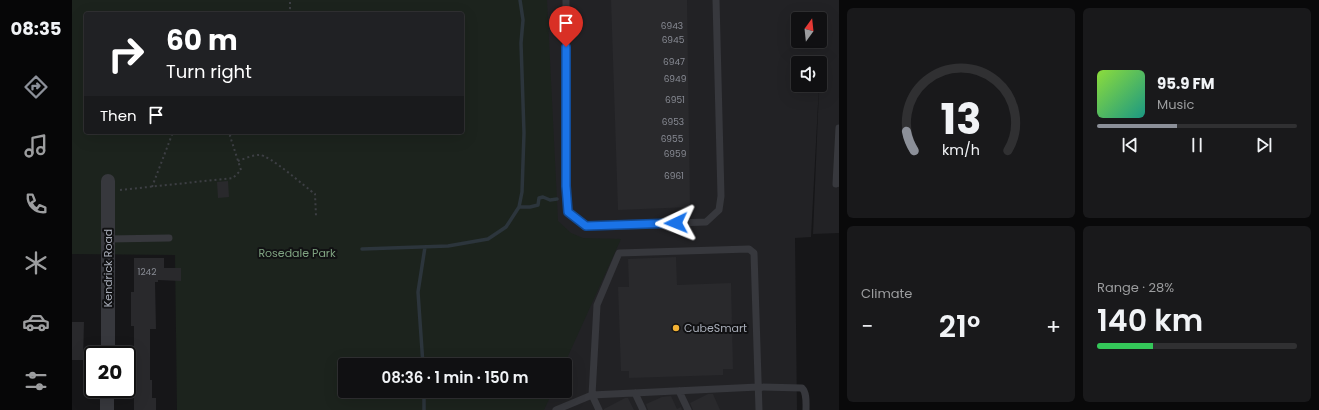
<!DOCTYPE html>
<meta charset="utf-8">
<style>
:root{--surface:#101012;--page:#19191b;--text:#f1f3f6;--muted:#9c9d9f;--line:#303032;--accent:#8c9099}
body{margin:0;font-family:Poppins,sans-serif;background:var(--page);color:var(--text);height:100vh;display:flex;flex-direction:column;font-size:15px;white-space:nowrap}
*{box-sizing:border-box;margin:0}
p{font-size:13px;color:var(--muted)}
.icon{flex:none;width:22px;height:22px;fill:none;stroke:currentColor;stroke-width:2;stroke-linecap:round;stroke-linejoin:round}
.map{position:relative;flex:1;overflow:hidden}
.side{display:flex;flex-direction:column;gap:8px;padding:8px;background:#09090a;width:480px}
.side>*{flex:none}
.banner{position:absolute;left:12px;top:12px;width:380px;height:122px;border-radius:4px;box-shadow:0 4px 16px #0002,0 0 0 1px var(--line);background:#202124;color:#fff;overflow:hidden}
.needle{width:26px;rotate:15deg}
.fabs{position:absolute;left:719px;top:12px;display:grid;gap:8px}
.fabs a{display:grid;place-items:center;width:36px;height:36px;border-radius:4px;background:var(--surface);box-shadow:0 4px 16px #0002,0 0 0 1px var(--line);font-size:20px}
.speed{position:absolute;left:12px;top:346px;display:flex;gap:8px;font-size:20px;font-weight:700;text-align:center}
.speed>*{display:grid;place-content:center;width:52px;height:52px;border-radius:50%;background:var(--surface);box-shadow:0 4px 16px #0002,0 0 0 1px var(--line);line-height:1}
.speed .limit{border:2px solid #111;border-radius:6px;background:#fff;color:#111}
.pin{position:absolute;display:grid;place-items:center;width:34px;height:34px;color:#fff;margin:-41px -17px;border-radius:50% 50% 50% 0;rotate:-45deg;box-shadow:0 0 4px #0007}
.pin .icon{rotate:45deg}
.me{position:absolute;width:44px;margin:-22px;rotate:268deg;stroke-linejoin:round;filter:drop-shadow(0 0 3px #0008)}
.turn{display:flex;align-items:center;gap:14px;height:84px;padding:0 16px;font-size:18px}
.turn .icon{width:52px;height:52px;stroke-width:2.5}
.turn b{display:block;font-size:28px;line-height:34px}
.then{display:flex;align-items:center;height:38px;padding:0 16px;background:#0003;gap:8px;font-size:15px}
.big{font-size:30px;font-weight:600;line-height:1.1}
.side .widget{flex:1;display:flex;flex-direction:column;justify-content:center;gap:6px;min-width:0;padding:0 14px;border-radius:6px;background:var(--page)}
.side .dial{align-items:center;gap:0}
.dial svg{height:104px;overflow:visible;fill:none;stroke:var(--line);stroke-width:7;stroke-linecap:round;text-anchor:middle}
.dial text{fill:var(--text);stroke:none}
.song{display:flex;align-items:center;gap:12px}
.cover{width:48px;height:48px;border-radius:6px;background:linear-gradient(135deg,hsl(90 70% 55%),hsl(170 70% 35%))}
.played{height:4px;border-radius:2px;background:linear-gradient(90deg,var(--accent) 40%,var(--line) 40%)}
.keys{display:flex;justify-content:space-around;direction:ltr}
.heat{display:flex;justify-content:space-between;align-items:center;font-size:22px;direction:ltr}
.charge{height:6px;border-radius:3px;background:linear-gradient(90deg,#34c759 28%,var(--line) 0)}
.side .tiles{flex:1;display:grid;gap:8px;grid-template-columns:repeat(2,1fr)}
.trip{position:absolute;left:266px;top:358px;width:234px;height:40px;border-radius:4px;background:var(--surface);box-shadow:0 4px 16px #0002,0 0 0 1px var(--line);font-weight:600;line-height:40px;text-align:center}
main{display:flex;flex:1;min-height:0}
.tabs{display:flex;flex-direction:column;width:72px;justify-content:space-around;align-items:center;background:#060607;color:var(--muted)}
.tabs .icon{width:28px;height:28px}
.tabs .on{color:var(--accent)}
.tabs b{font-size:18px;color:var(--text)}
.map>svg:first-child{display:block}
.built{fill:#222225;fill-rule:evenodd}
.green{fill:#1c231d;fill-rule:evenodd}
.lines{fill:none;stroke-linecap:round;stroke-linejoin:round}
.stream{stroke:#2c353c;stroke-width:3.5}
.building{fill:#29292c}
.path{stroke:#3d3f44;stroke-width:2;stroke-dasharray:2 3;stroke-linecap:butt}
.lane{stroke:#37383d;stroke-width:7}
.street{stroke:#37383d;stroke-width:14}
.route-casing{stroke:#114b97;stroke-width:10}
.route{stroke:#1a73e8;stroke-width:7}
.poi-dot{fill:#f2b134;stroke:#111113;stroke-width:1.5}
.labels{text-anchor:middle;stroke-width:4;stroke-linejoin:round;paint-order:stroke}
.number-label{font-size:9px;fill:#888b94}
.park-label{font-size:11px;fill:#7fa381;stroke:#111113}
.street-label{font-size:11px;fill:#a8adb8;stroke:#111113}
.poi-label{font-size:11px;fill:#a8adb8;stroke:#111113;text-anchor:start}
</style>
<main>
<nav class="tabs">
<b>08:35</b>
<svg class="icon on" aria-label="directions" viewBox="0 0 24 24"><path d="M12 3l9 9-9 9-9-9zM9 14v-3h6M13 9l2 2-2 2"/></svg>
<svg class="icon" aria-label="music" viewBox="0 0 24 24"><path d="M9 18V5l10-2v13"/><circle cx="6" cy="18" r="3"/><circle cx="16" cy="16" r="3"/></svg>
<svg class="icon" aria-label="phone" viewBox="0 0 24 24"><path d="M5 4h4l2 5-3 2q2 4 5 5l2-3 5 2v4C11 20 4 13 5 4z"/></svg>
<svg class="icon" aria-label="climate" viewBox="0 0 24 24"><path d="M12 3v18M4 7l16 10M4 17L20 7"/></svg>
<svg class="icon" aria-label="car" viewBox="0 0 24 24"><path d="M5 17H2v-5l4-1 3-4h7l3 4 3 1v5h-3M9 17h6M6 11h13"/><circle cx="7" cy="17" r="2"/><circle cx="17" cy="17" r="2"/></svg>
<svg class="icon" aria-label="filters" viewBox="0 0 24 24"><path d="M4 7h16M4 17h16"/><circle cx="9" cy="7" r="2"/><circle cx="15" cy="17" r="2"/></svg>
</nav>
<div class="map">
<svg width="767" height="410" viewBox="0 0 767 410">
<rect width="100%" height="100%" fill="#161618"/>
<path class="built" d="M470,0H767V233L741,234L748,65V63H726V85H747L739,237L723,238L725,410H466L475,391H493V365H487L509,242L480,227ZM726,19H748V41H726Z"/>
<path class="green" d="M0,0H475L486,221L499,233L511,238L549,239L492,365H273V391H481L472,410H105L103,255L0,254ZM14,14H390V132H14Z"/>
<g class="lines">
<path class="stream" d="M447,207H458L466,205L467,198L471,197L478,200L485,199
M290,249L376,246L416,239L434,227L447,207L450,192L452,133L449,43L451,20L448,0
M351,365L346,292L353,247
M352,410V391"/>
</g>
<path class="building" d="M539,0H615L618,207L546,210Z
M156,181L157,197L146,198L145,182Z
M604,257L605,285L659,283L661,369H651V375L557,378V371H549L546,287H557L556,259Z
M62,258H92V268H109V281L86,280V282H83L84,329H78V380H80V398H84V410H62V326H59V292H62Z
M0,322H12L11,360H0Z
M636,394H641L648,410H621L618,403Z
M599,396L605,409L609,407L610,410H576L574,404L590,397Z
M553,398H556L562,410H532V409Z"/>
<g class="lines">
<path class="path" d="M217,14L218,9V0
M166,161C172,159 180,155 187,155C197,154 233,187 243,194L244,216
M80,187L101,132
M48,190L161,178L169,170L158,136L159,132"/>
<path class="lane" d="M494,0V186L496,212L514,226L634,222L647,210L649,196L644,0
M767,128L764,184L767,183
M36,239L97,238
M607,391L616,410
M563,393L571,410
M484,410L520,395L686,387L730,388C735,393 734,403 734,410
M527,410L520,395L525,305L547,253L677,249L682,253L687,410"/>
<path class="street" d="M36,355V181
M35,410V389"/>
</g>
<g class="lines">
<g class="route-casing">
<path id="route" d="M494,47V186L496,212L514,226L604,223"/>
</g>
<use href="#route" class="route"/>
</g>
<circle class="poi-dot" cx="604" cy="328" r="4"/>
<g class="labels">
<g class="number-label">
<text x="600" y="29">6943</text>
<text x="601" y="43">6945</text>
<text x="602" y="65">6947</text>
<text x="603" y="82">6949</text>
<text x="603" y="103">6951</text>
<text x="601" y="125">6953</text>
<text x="600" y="142">6955</text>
<text x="603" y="157">6959</text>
<text x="602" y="179">6961</text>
<text x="75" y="275">1242</text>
</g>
<g class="park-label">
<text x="225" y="257">Rosedale Park</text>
</g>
<g class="street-label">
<text transform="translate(36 268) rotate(-90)" y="4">Kendrick Road</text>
</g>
<g class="poi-label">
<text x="612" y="332">CubeSmart</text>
</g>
</g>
</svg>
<div class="fabs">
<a><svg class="needle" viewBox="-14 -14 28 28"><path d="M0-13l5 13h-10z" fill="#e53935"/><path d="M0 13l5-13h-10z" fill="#9c9d9f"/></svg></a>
<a><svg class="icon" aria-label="sound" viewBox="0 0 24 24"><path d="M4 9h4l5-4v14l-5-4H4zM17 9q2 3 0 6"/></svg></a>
</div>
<div class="speed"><div class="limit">20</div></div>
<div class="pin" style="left:494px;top:47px;background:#d93025"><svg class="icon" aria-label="arrive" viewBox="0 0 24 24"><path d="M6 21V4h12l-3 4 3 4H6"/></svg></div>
<svg class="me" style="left:604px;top:223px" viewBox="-20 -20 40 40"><path d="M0-17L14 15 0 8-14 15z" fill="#1a73e8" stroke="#fff" stroke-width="4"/></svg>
<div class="trip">08:36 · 1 min · 150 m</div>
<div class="banner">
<div class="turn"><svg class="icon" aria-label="right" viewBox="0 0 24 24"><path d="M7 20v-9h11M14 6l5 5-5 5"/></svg><div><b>60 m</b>Turn right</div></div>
<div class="then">Then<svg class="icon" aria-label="arrive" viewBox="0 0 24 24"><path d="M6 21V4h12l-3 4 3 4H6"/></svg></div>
</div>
</div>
<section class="side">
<div class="tiles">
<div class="widget dial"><svg viewBox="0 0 100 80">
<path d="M14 69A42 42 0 1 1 86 69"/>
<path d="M14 69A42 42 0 0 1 8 54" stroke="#8c9099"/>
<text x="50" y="56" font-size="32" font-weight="700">13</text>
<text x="50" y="72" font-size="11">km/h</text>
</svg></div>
<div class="widget">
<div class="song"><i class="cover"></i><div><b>95.9 FM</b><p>Music</p></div></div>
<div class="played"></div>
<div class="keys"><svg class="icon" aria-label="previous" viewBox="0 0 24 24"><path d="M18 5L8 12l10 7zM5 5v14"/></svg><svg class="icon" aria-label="pause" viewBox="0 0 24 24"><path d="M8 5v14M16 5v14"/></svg><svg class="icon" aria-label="next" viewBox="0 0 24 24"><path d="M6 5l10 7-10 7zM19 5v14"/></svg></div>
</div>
<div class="widget"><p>Climate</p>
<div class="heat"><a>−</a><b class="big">21°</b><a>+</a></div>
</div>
<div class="widget"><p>Range · 28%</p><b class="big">140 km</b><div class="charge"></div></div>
</div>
</section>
</main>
